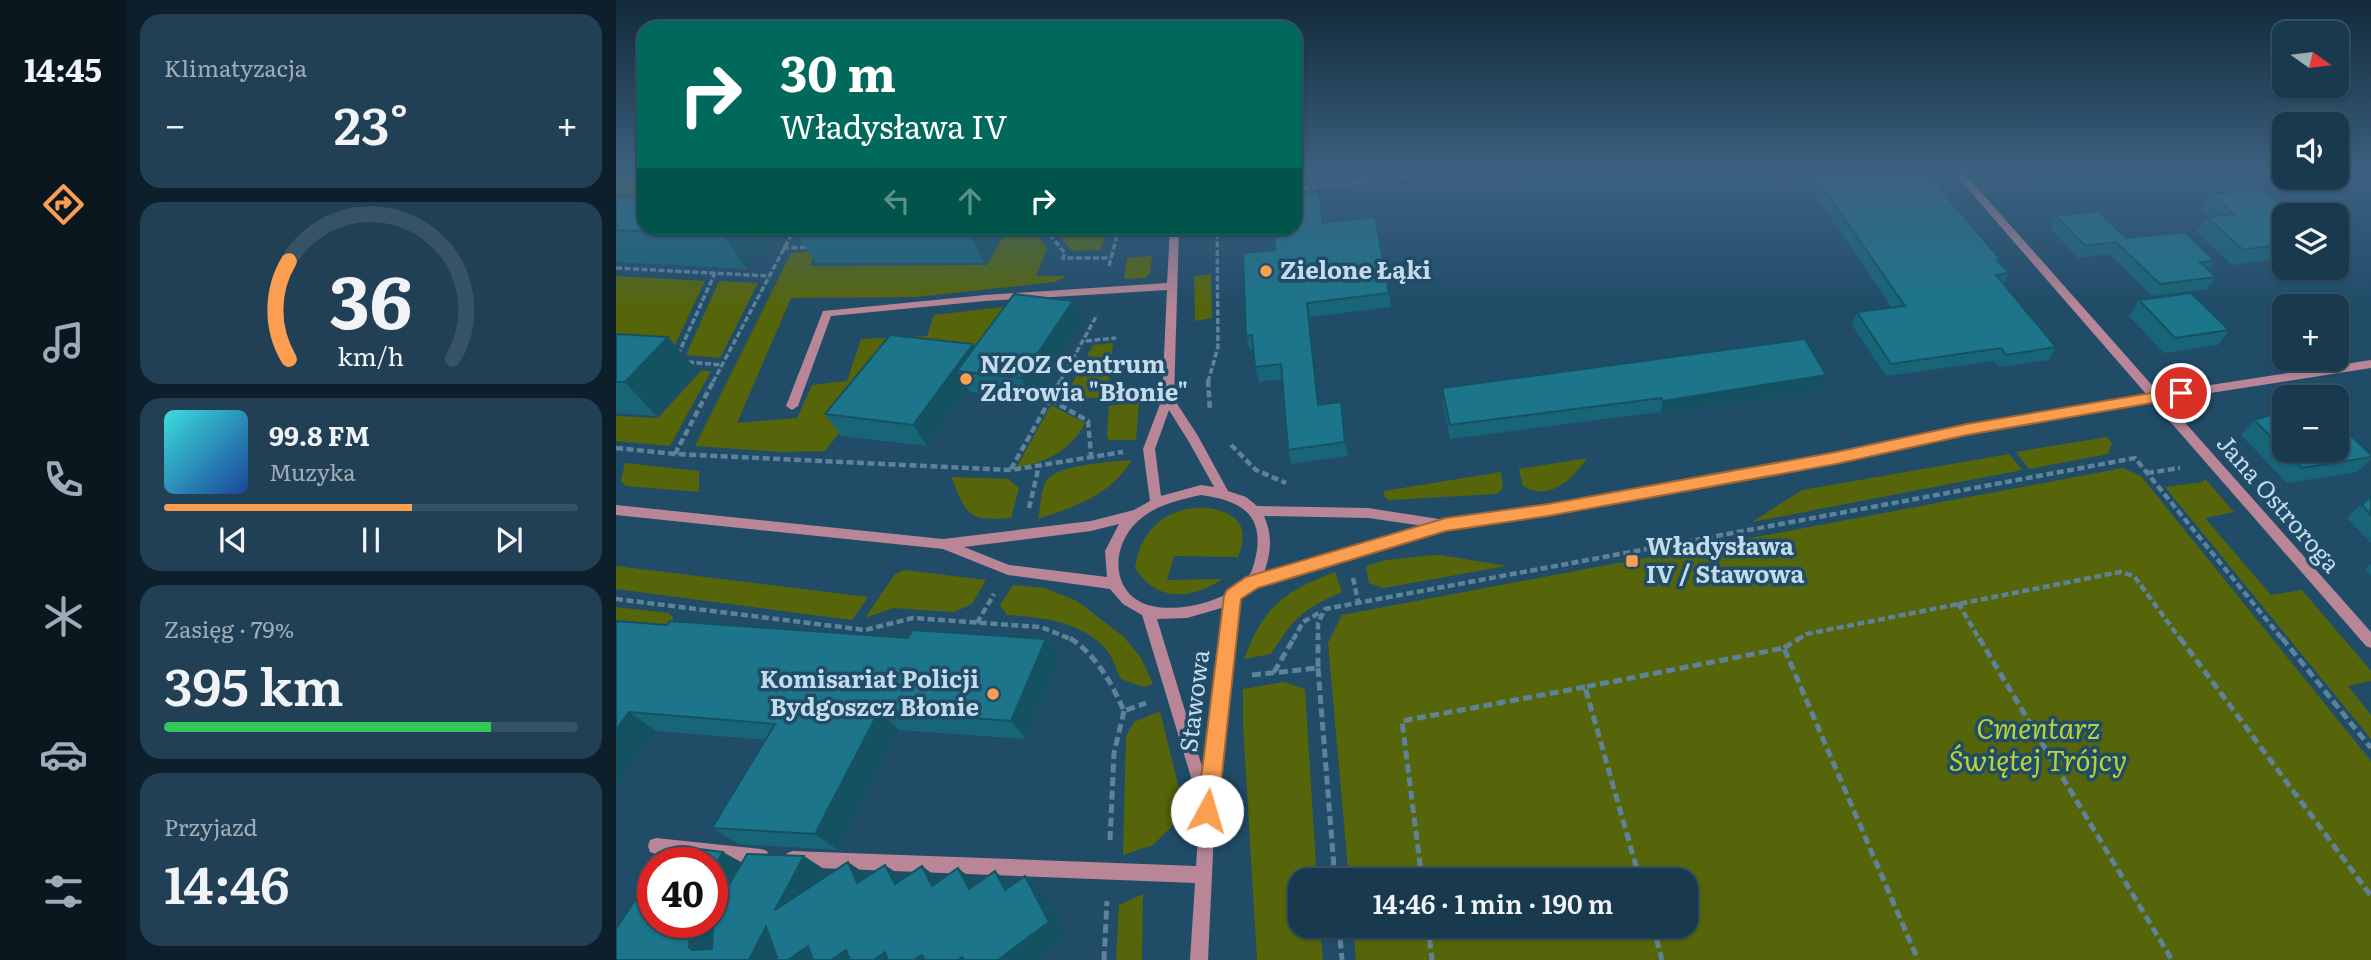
<!DOCTYPE html>
<html lang="pl">
<meta charset="utf-8">
<style>
:root{--surface:#18394e;--page:#214055;--text:#f1f3f6;--muted:#9facb6;--line:#365366;--accent:#fb9e50}
body{margin:0;font-family:Literata,serif;background:var(--page);color:var(--text);height:100vh;display:flex;flex-direction:column;font-size:26px;white-space:nowrap}
*{box-sizing:border-box;margin:0}
p{font-size:23px;color:var(--muted)}
.icon{flex:none;width:38px;height:38px;fill:none;stroke:currentColor;stroke-width:2;stroke-linecap:round;stroke-linejoin:round}
.map{position:relative;flex:1;overflow:hidden}
.details{display:flex;flex-direction:column;gap:14px;padding:14px;background:#0d1f2b;width:490px}
.details>*{flex:none}
.banner{position:absolute;left:21px;top:21px;width:665px;height:214px;border-radius:21px;box-shadow:0 2px 5px #0004,0 0 0 2px var(--line);background:#00695c;color:#fff;overflow:hidden}
.needle{width:46px;rotate:104deg}
.buttons{position:absolute;left:1656px;top:21px;display:grid;gap:14px}
.buttons a{display:grid;place-items:center;width:77px;height:77px;border-radius:14px;background:var(--surface);box-shadow:0 2px 5px #0004,0 0 0 2px var(--line);font-size:35px}
.speed{position:absolute;left:21px;top:847px;display:flex;gap:14px;font-size:35px;font-weight:700;text-align:center}
.speed>*{display:grid;place-content:center;width:91px;height:91px;border-radius:50%;background:var(--surface);box-shadow:0 2px 5px #0004,0 0 0 2px var(--line);line-height:1}
.speed .limit{border:10px solid #d22;background:#fff;color:#111}
.pin{position:absolute;display:grid;place-items:center;width:60px;height:60px;color:#fff;margin:-30px;border:4px solid #fff;border-radius:50%;box-shadow:0 2px 7px #0007}
.me{position:absolute;width:77px;margin:-38px;rotate:6deg;stroke-linejoin:round;filter:drop-shadow(0 0 5px #0008)}
.turn{display:flex;align-items:center;gap:24px;height:147px;padding:0 28px;font-size:32px}
.turn .icon{width:91px;height:91px;stroke-width:2.5}
.turn b{display:block;font-size:49px;line-height:60px}
.lanes{display:flex;align-items:center;height:66px;padding:0 28px;background:#0003;justify-content:center;gap:35px;direction:ltr}
.lanes .off{opacity:.35}
.big{font-size:52px;font-weight:600;line-height:1.1}
.details .widget{flex:1;display:flex;flex-direction:column;justify-content:center;gap:10px;min-width:0;padding:0 24px;border-radius:21px;background:var(--page)}
.details .dial{align-items:center;gap:0}
.dial svg{height:182px;overflow:visible;fill:none;stroke:var(--line);stroke-width:7;stroke-linecap:round;text-anchor:middle}
.dial text{fill:var(--text);stroke:none}
.song{display:flex;align-items:center;gap:21px}
.cover{width:84px;height:84px;border-radius:10px;background:linear-gradient(135deg,hsl(180 70% 55%),hsl(220 70% 35%))}
.played{height:7px;border-radius:4px;background:linear-gradient(90deg,var(--accent) 60%,var(--line) 60%)}
.keys{display:flex;justify-content:space-around;direction:ltr}
.heat{display:flex;justify-content:space-between;align-items:center;font-size:38px;direction:ltr}
.charge{height:10px;border-radius:5px;background:linear-gradient(90deg,#34c759 79%,var(--line) 0)}
.trip{position:absolute;left:672px;top:868px;width:410px;height:70px;border-radius:21px;background:var(--surface);box-shadow:0 2px 5px #0004,0 0 0 2px var(--line);font-weight:600;line-height:70px;text-align:center}
main{display:flex;flex:1;min-height:0}
.menu{display:flex;flex-direction:column;width:126px;justify-content:space-around;align-items:center;background:#0a171f;color:var(--muted)}
.menu .icon{width:49px;height:49px}
.menu .current{color:var(--accent)}
.menu b{font-size:32px;color:var(--text)}
.map>svg:first-child{display:block}
.green{fill:#57650a}
.lines{fill:none;stroke-linecap:round;stroke-linejoin:round}
.path-far2{stroke:#5e8299;stroke-width:3.5;stroke-dasharray:6 2.5;stroke-linecap:butt}
.path-far1{stroke:#5e8299;stroke-width:4.5;stroke-dasharray:7 3.5;stroke-linecap:butt}
.path{stroke:#5e8299;stroke-width:5;stroke-dasharray:9 4.5;stroke-linecap:butt}
.minor{fill:#b88696;fill-rule:evenodd}
.wall{fill:#186578}
.shaded-wall{fill:#145261}
.building{fill:#1c758b;stroke:#145261;stroke-width:2}
.route{fill:#fb9e50;stroke:#a36734;stroke-width:2}
.poi-dot{fill:#fb9e50;stroke:#204c68;stroke-width:2.5}
.labels{text-anchor:middle;stroke-width:7;stroke-linejoin:round;paint-order:stroke}
.poi-label{font-size:24px;font-weight:bold;fill:#c4dbeb;stroke:#204c68;text-anchor:start}
.street-label{font-size:24px;fill:#c4dbeb;stroke:#204c68}
.near-park-label{font-size:28px;font-style:italic;fill:#b8d138;stroke:#204c68}
</style>
<main>
<nav class="menu">
<b>14:45</b>
<svg class="icon current" aria-label="directions" viewBox="0 0 24 24"><path d="M12 3l9 9-9 9-9-9zM9 14v-3h6M13 9l2 2-2 2"/></svg>
<svg class="icon" aria-label="music" viewBox="0 0 24 24"><path d="M9 18V5l10-2v13"/><circle cx="6" cy="18" r="3"/><circle cx="16" cy="16" r="3"/></svg>
<svg class="icon" aria-label="phone" viewBox="0 0 24 24"><path d="M5 4h4l2 5-3 2q2 4 5 5l2-3 5 2v4C11 20 4 13 5 4z"/></svg>
<svg class="icon" aria-label="climate" viewBox="0 0 24 24"><path d="M12 3v18M4 7l16 10M4 17L20 7"/></svg>
<svg class="icon" aria-label="car" viewBox="0 0 24 24"><path d="M5 17H2v-5l4-1 3-4h7l3 4 3 1v5h-3M9 17h6M6 11h13"/><circle cx="7" cy="17" r="2"/><circle cx="17" cy="17" r="2"/></svg>
<svg class="icon" aria-label="filters" viewBox="0 0 24 24"><path d="M4 7h16M4 17h16"/><circle cx="9" cy="7" r="2"/><circle cx="15" cy="17" r="2"/></svg>
</nav>
<section class="details">
<div class="widget"><p>Klimatyzacja</p>
<div class="heat"><a>−</a><b class="big">23°</b><a>+</a></div>
</div>
<div class="widget dial"><svg viewBox="0 0 100 80">
<path d="M14 69A42 42 0 1 1 86 69"/>
<path d="M14 69A42 42 0 0 1 14 26" stroke="#fb9e50"/>
<text x="50" y="56" font-size="32" font-weight="700">36</text>
<text x="50" y="72" font-size="11">km/h</text>
</svg></div>
<div class="widget">
<div class="song"><i class="cover"></i><div><b>99.8 FM</b><p>Muzyka</p></div></div>
<div class="played"></div>
<div class="keys"><svg class="icon" aria-label="previous" viewBox="0 0 24 24"><path d="M18 5L8 12l10 7zM5 5v14"/></svg><svg class="icon" aria-label="pause" viewBox="0 0 24 24"><path d="M8 5v14M16 5v14"/></svg><svg class="icon" aria-label="next" viewBox="0 0 24 24"><path d="M6 5l10 7-10 7zM19 5v14"/></svg></div>
</div>
<div class="widget"><p>Zasięg · 79%</p><b class="big">395 km</b><div class="charge"></div></div>
<div class="widget"><p>Przyjazd</p><b class="big">14:46</b></div>
</section>
<div class="map">
<svg width="1755" height="960" viewBox="0 0 1755 960">
<rect width="100%" height="100%" fill="#204c68"/>
<path class="green" d="M0,174H28V225L0,224Z
M392,228H416L431,249L420,276H451L439,282L300,297L175,298L121,423L181,418L196,385L231,381L245,339L311,336L318,315L386,307L390,309L370,363L285,354L209,451L166,452L79,446L175,253L202,251L193,266L371,265Z
M437,228H491L485,250L456,251Z
M536,256L534,273L529,278L508,279L511,258Z
M595,274L596,318L579,321L578,276Z
M0,276L89,281L54,355L0,352Z
M103,281L142,283L104,358L70,355Z
M497,343L491,397L456,399L451,395L452,391L477,345Z
M85,371H95L54,446L0,441V416L42,418Z
M516,402L523,403L520,440H493L491,436L493,406Z
M435,405L469,423C455,451 430,462 400,468Z
M1491,437L1496,443L1492,454L1413,469L1400,452Z
M1393,454L1406,470L1136,522L1186,490Z
M971,458C957,479 933,502 907,486L903,469Z
M516,460C493,496 461,506 422,519C424,509 425,490 430,481C441,464 497,462 516,460Z
M9,463L83,471V492L10,486L5,481Z
M1507,468L1525,476L1755,761V960H740L737,926H1069V880H733L712,643L726,615Z
M885,472L887,488L880,494L773,500L768,496V491Z
M335,477L392,479L403,488L395,518C350,521 352,516 335,477Z
M1589,479L1618,512L1589,518L1655,595L1686,590L1755,671V681L1732,686L1755,715V739L1549,487L1587,482Z
M592,508C623,513 634,527 622,557L558,556L551,580L606,579C576,600 540,602 519,568C525,528 551,506 592,508Z
M818,555H824L891,566L767,588L753,583L750,566L770,560Z
M0,566L252,597L236,620L0,589Z
M288,570L370,580L356,604L338,612L277,608L249,618L279,574Z
M719,572L726,592C685,610 679,617 655,654L628,659C648,606 667,592 719,572Z
M397,585L428,588L461,601L508,637L525,658L537,684L528,687L505,679C500,670 498,661 493,653C470,622 426,617 391,615L384,605Z
M0,607L52,613L57,617V624L0,639Z
M667,682L689,689L701,880H684V926H704L707,960H641L627,723V689Z
M544,711L564,793V818L537,845L507,855L510,736L518,722Z
M527,894L526,960H500L503,905Z"/>
<g class="lines">
<path class="path-far2" d="M679,189L824,174
M428,228L449,253L447,258H495
M167,248L194,247
M493,266L503,228
M0,268L153,276
M470,341L500,338
M62,355L99,273
M72,362L106,365
M97,382L179,228
M444,382L481,315
M592,382L602,347L601,228"/>
<path class="path-far1" d="M592,380L594,411
M435,400L472,421L475,455
M615,445L640,470L670,483
M0,448L59,454L395,470L507,452
M59,454L98,380
M395,469L445,380
M1531,473L1564,468
M413,508L422,470
M737,578L742,601
M0,599L249,630L297,618L425,627L457,640
M1342,603L1364,640
M361,623L378,594
M677,640L687,622L705,612
M702,640V623L709,609L1519,458L1667,640
M1181,640L1191,634L1504,572L1518,576L1565,640"/>
<path class="path" d="M454,638C481,656 495,682 508,711L530,703
M1363,638L1556,960
M1564,638L1755,896
M1666,638L1755,748
M1168,648L1184,638
M702,668L719,880
M658,672L678,638
M636,675L702,668V638
M494,840L498,753L508,711
M806,880L786,721L969,687
M1024,880L969,687L1168,648L1302,960
M723,926L726,960
M812,926L816,960
M1037,926L1046,960
M488,960L491,901"/>
<path class="minor" d="M1339,174H1349L1543,393L1755,360V368L1549,400L1755,632V648L1750,646L1537,402L1351,433L1220,463L932,515L830,530L640,586L623,600L599,811L592,960H574L579,883L177,867L171,865L169,859L171,853L177,851L580,866L584,807L526,615L507,604L494,589L392,575L327,549L0,515V505L327,539L475,521L518,510L534,501L527,449L546,399L551,290L369,301L215,316L182,406L176,410L170,406L207,311L369,295L551,283L554,228H563L558,399L582,436L612,491L630,497L641,506L752,508L829,520L932,505L1220,453L1351,425L1531,395ZM553,410L573,442L598,487L585,485L545,496L539,449ZM585,495C619,500 646,510 641,550C639,560 637,572 630,580C609,601 569,611 541,607C495,601 492,548 522,521C539,505 563,500 585,495ZM648,516L752,518L808,526L648,573C655,553 657,536 648,516ZM503,524L489,551L491,577L393,565L348,547L475,531ZM609,607L588,773L541,619L571,618Z
M40,838L145,849L151,851L153,857L151,863L145,865L40,854L34,852L32,846L34,840Z"/>
</g>
<path class="wall" d="M1192,174H1296L1384,259L1383,261L1393,273L1388,284L1440,347L1433,360L1383,367L1378,361L1270,376L1236,325L1241,312L1276,308L1190,181Z
M1595,194L1668,215V258L1616,265L1581,232L1591,217H1594L1585,209Z
M0,196L161,236L131,269L0,262Z
M1440,216L1510,238L1599,261L1593,270L1600,277L1591,289L1536,296L1493,254L1462,258L1434,228Z
M708,223L773,293L775,307L694,317L703,405L725,402L732,456L675,464L672,450L666,379L643,382L639,367L637,350H634L630,336L659,250Z
M386,228L368,263H200L178,230Z
M1523,300L1613,330L1602,345L1548,353L1513,316Z
M457,301L467,322L416,400L354,392L352,389L311,446L225,436L209,414L357,344L359,347Z
M0,334L81,370L40,416L0,413Z
M1210,375L1205,390L1044,415L1043,412L834,439L827,403L826,388Z
M1638,420L1755,457V459L1741,472L1671,483L1625,435Z
M1755,495V543L1731,518Z
M1755,564V576L1749,569Z
M0,621L444,659L410,739L283,730L222,850L122,844L96,828L150,740L40,731L0,789Z"/>
<path class="shaded-wall" d="M114,228H156L161,236L131,269L107,235Z
M352,228H386L368,263L351,229Z
M457,301L467,322L416,400L405,378Z
M691,303L694,317L705,419L702,405Z
M52,337L81,370L40,416L9,382Z
M357,344L369,366L341,371L352,389L311,446L297,425Z
M1210,375L1205,390L1044,415L1047,401Z
M725,402L728,417L732,456L729,442Z
M430,639L444,659L410,739L395,721Z
M263,711L283,730L222,850L199,834Z
M13,712L40,731L0,789V730Z
M107,852L134,867L103,960L76,950L73,947L75,922H96V871Z
M188,856L211,871L185,923L159,910Z
M232,862L254,877L241,883Z
M269,865L291,880L279,884Z
M306,866L326,881L316,886Z
M342,868L361,883L372,904L353,889Z
M379,871L396,886L389,890Z
M409,876L425,890L450,935L417,960H382Z
M150,927L166,960H133Z
M192,946L230,950L250,960H172Z
M269,952L283,960H258Z
M306,955L315,960H298Z"/>
<path class="building" d="M1197,174H1296L1299,178L1313,176L1384,259L1381,260L1393,273L1380,275L1440,347L1390,355L1385,348L1275,364L1241,312L1289,306Z
M1646,189L1678,215H1668V244L1627,250L1591,217L1618,214L1595,194Z
M703,192L707,223L759,217L773,293L691,303L702,405L725,402L729,442L672,450L665,364L639,367L636,335L630,336L627,253L659,250L658,228H679V195Z
M0,196L28,197V228H114L107,235L0,230Z
M1482,211L1510,238L1569,232L1599,261L1584,262L1600,277L1544,284L1500,242L1469,246L1440,216Z
M179,228H352L351,229L178,230Z
M1575,293L1613,330L1559,338L1523,300Z
M398,294L457,301L405,378L341,371Z
M0,334L52,337L9,382H0Z
M274,335L357,344L297,425L209,414Z
M1189,339L1210,375L1047,401L1045,398L834,425L826,388Z
M1668,411V450H1720V421L1755,455V457L1686,468L1638,420Z
M1755,496V515L1746,505Z
M0,621L51,625L54,621L292,638L297,630L430,639L395,721L263,711L199,834L96,828L159,724L13,712L0,730Z
M83,849L107,852L96,871V863H44L50,853L79,857Z
M131,854L188,856L159,910L232,862L241,883L269,865L279,884L306,866L316,886L342,868L353,889L379,871L389,890L409,876L433,922L382,960H348L346,957L342,960H309L306,955L298,960H272L269,952L258,960H234L230,950L215,960H197L192,946L172,960H162L150,927L133,960H0V929L37,873V922H75L73,947L76,950L96,949L98,911Z"/>
<linearGradient id="sky" x2="0" y2="1"><stop stop-color="#122a39"/><stop offset="0.56" stop-color="#3c6180"/><stop offset="1" stop-color="#3c6180" stop-opacity="0"/></linearGradient>
<rect width="1755" height="308" fill="url(#sky)"/>
<path class="route" d="M1565,388L1570,389L1572,393L1570,397L1351,435L1220,464L932,516L830,531L642,588L625,599L602,811L599,819L591,822L584,819L581,811L608,596L611,590L630,577L830,518L932,504L1220,452L1351,424Z"/>
<g class="poi-dot">
<circle cx="650" cy="271" r="7"/>
<circle cx="350" cy="379" r="7"/>
<rect x="1009" y="554" width="14" height="14" rx="3.5"/>
<circle cx="377" cy="694" r="7"/>
</g>
<g class="labels">
<g class="poi-label">
<text x="664" y="279">Zielone Łąki</text>
<text x="364" y="373">NZOZ Centrum<tspan x="364" dy="28">Zdrowia "Błonie"</tspan></text>
<text x="1030" y="555">Władysława<tspan x="1030" dy="28">IV / Stawowa</tspan></text>
<text x="363" y="688" text-anchor="end">Komisariat Policji<tspan x="363" dy="28">Bydgoszcz Błonie</tspan></text>
</g>
<g class="street-label">
<text transform="translate(1662 504) rotate(49)" y="8">Jana Ostroroga</text>
<text transform="translate(579 701) rotate(-83)" y="8">Stawowa</text>
</g>
<g class="near-park-label">
<text x="1422" y="739">Cmentarz<tspan x="1422" dy="32">Świętej Trójcy</tspan></text>
</g>
</g>
</svg>
<div class="buttons">
<a><svg class="needle" viewBox="-14 -14 28 28"><path d="M0-13l5 13h-10z" fill="#e53935"/><path d="M0 13l5-13h-10z" fill="#9facb6"/></svg></a>
<a><svg class="icon" aria-label="sound" viewBox="0 0 24 24"><path d="M4 9h4l5-4v14l-5-4H4zM17 9q2 3 0 6"/></svg></a>
<a><svg class="icon" aria-label="layers" viewBox="0 0 24 24"><path d="M12 4l9 5-9 5-9-5zM3 14l9 5 9-5"/></svg></a>
<a>+</a>
<a>−</a>
</div>
<div class="speed"><div class="limit">40</div></div>
<div class="pin" style="left:1565px;top:393px;background:#d93025"><svg class="icon" aria-label="arrive" viewBox="0 0 24 24"><path d="M6 21V4h12l-3 4 3 4H6"/></svg></div>
<svg class="me" style="left:591px;top:811px" viewBox="-20 -20 40 40"><circle r="19" fill="#fff"/><path d="M0-13L10 11 0 6-10 11z" fill="#fb9e50"/></svg>
<div class="trip">14:46 · 1 min · 190 m</div>
<div class="banner">
<div class="turn"><svg class="icon" aria-label="right" viewBox="0 0 24 24"><path d="M7 20v-9h11M14 6l5 5-5 5"/></svg><div><b>30 m</b>Władysława IV</div></div>
<div class="lanes"><svg class="icon off" aria-label="left" viewBox="0 0 24 24"><path d="M17 20v-9H6M10 6l-5 5 5 5"/></svg><svg class="icon off" aria-label="ahead" viewBox="0 0 24 24"><path d="M12 20V5M6 11l6-6 6 6"/></svg><svg class="icon" aria-label="right" viewBox="0 0 24 24"><path d="M7 20v-9h11M14 6l5 5-5 5"/></svg></div>
</div>
</div>
</main>
